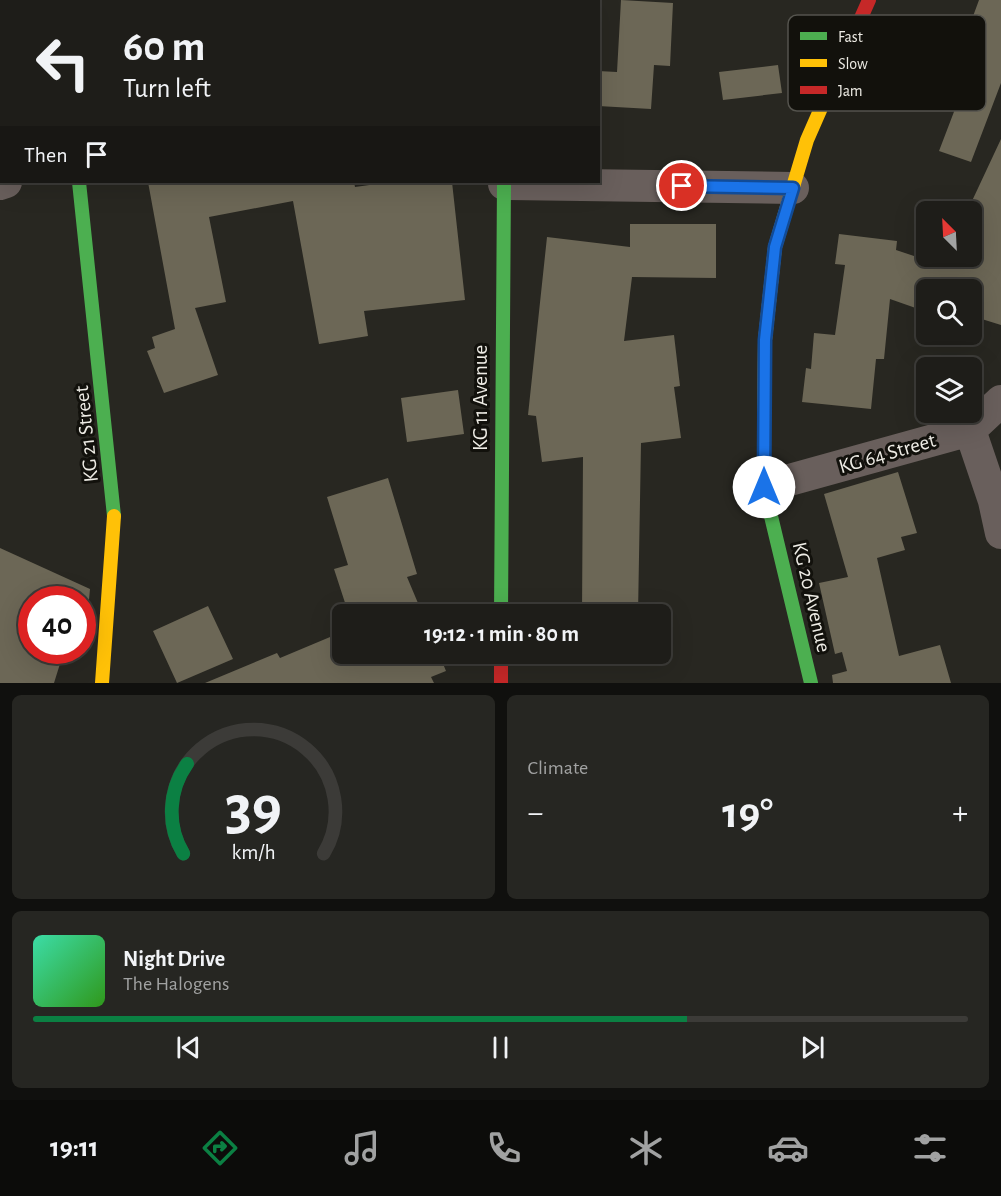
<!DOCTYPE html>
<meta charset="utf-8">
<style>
:root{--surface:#1e1d19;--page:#262622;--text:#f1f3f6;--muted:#a1a2a2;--line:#3c3b38;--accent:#0b8043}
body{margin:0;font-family:"Alegreya Sans",sans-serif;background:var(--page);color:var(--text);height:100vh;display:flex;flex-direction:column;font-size:22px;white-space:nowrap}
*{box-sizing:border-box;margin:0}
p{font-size:20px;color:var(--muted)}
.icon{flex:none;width:33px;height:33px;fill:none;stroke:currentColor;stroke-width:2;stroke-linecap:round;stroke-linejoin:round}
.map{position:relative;height:683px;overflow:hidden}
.panel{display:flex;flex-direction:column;gap:12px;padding:12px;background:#10100e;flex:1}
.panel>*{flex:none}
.top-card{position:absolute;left:0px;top:0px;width:600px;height:183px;box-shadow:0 6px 24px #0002,0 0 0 2px var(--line);background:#1e1d19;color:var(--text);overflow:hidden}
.needle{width:39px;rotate:336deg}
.tools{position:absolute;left:916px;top:201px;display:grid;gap:12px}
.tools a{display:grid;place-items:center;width:66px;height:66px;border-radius:9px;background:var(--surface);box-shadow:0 6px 24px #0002,0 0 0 2px var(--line);font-size:30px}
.speed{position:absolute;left:18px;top:586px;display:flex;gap:12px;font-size:30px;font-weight:700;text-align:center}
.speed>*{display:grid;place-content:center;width:78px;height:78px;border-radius:50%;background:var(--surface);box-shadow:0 6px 24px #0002,0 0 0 2px var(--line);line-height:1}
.speed .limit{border:9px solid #d22;background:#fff;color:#111}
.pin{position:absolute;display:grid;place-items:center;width:51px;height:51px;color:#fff;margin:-26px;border:3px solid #fff;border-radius:50%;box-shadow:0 2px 6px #0007}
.me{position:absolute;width:66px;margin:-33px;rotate:0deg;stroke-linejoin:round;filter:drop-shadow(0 0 4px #0008)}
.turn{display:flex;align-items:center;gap:21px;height:126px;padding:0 24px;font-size:27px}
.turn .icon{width:78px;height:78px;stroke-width:2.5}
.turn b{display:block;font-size:42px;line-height:51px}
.then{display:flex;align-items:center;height:57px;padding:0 24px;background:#0003;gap:12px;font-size:22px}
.big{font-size:45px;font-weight:700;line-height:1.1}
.panel .widget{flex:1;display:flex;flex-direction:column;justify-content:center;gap:9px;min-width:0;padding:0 21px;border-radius:9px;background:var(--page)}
.panel .dial{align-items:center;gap:0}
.dial svg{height:156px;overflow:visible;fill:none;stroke:var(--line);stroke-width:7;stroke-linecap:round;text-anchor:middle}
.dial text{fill:var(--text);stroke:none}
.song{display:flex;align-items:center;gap:18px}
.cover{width:72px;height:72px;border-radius:9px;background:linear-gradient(135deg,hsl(160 70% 55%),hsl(110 70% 35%))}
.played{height:6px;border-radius:3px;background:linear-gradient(90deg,var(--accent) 70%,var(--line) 70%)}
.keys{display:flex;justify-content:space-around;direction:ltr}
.heat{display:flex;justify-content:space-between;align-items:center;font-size:33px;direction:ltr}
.panel .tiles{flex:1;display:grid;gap:12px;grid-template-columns:1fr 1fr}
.widget:last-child{grid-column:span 2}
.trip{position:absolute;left:332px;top:604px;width:339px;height:60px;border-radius:9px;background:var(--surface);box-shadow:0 6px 24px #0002,0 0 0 2px var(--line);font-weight:700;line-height:60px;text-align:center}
.menu{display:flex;height:96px;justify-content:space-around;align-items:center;background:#0c0c0a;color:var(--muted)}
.menu .icon{width:42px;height:42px}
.menu .on{color:var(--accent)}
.menu b{font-size:27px;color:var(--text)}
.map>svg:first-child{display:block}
.building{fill:#6c6756}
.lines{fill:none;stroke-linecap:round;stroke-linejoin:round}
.street{stroke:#695f5c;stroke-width:32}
.fast{stroke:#4caf50;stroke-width:14}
.slow{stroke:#ffc107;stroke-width:14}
.jam{stroke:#c62828;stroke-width:14}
.route-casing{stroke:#114b97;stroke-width:15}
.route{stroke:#1a73e8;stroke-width:10}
.labels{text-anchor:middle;stroke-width:6;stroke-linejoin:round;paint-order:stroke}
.street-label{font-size:21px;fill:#eeece5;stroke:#12110c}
.key{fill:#12110c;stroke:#54534d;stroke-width:1.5}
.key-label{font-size:16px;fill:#eeece5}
</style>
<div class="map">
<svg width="1001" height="683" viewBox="0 0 1001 683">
<rect width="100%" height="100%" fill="#282721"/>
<path class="building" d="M621,0L673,3L670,66L654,65L651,109L598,106V71L617,72Z
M979,0H1001V83L971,162L939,151L960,96L944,90L948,79L938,75L950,46L961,49Z
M778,65L782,93L723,100L719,72Z
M1001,139V325L972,316V290H927V312L890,299L884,359H876L871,409L802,402L806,368L811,369L814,333L835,335L845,265L835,264L839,234L897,241L896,250L953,269L956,256H972V201Z
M148,182H354L355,187L391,182H452L465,300L364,311L368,336L319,344L293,201L209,217L226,302L195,308L218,375L164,393L147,351L155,348L152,337L175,329Z
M630,224H716V278L632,277L624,341L674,335L680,386L674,387L681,438L641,443L638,615H582L583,457L542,462L536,416L528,415L547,237L630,247Z
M458,390L464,434L407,442L401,398Z
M898,472L917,533L901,537L905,550L877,558L899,656L940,645L951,683H833L832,675L847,671L842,652L835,654L819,583L848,577L824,494Z
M388,478L417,574L407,577L423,615H349L334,569L348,565L327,497Z
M0,548L90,589L89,600H32V651H64L54,683H0Z
M208,606L233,659L177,683L153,631Z
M342,632V654H439L446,671L431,677L434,683H205L277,653L280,658Z"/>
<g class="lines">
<path class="street" d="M50,0V2
M390,0V2
M0,184L6,182
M504,184L793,188
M970,430L994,501L1001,533
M764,487L970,430L1001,401"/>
<path class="fast" d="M79,182L114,516
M764,422V487L811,683
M501,615L504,182"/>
<path class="slow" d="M764,422L765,340L775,247L807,140L832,83
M102,683L114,516"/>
<path class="jam" d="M545,0V2
M832,83L869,0
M501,654V683"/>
</g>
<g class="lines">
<g class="route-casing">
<path id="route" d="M682,186L793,188L775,247L765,340L764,487"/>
</g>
<use href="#route" class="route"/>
</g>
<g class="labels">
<g class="street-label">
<text transform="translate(480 398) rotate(-90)" y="7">KG 11 Avenue</text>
<text transform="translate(86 434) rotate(-96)" y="7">KG 21 Street</text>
<text transform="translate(887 453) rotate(-16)" y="7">KG 64 Street</text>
<text transform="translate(812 597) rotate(77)" y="7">KG 20 Avenue</text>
</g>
</g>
<rect x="788" y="15" width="198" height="96" rx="9" class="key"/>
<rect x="800" y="32" width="27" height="8" fill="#4caf50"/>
<rect x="800" y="59" width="27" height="8" fill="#ffc107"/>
<rect x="800" y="86" width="27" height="8" fill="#c62828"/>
<g class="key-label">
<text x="838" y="42">Fast</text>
<text x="838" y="69">Slow</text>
<text x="838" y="96">Jam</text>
</g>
</svg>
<div class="tools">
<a><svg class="needle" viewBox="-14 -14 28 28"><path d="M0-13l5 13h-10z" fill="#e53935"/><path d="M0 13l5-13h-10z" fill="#a1a2a2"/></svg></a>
<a><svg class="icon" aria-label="search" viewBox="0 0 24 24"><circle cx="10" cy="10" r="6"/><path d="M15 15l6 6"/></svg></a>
<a><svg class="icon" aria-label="layers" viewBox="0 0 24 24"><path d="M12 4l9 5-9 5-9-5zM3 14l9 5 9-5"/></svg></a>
</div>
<div class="speed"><div class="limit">40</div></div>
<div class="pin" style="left:682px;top:186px;background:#d93025"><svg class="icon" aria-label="arrive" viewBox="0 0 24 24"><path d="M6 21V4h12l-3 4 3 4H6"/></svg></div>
<svg class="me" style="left:764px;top:487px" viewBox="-20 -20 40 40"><circle r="19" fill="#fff"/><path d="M0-13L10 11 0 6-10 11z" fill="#1a73e8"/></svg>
<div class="trip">19:12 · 1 min · 80 m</div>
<div class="top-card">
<div class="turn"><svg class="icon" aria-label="left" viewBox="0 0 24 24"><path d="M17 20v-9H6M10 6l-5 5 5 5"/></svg><div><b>60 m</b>Turn left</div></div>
<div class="then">Then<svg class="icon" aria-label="arrive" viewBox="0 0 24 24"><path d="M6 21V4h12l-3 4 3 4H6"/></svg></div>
</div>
</div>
<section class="panel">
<div class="tiles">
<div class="widget dial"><svg viewBox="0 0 100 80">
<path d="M14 69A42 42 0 1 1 86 69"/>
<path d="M14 69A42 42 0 0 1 16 23" stroke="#0b8043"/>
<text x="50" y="56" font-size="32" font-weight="700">39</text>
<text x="50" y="72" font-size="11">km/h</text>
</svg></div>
<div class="widget"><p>Climate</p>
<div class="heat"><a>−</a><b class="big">19°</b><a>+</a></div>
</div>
<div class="widget">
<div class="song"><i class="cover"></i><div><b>Night Drive</b><p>The Halogens</p></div></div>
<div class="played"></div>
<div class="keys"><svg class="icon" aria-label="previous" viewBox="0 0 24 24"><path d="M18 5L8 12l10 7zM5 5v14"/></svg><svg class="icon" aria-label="pause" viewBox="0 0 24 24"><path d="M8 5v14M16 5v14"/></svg><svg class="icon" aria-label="next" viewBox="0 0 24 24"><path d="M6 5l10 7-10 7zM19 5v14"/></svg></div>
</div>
</div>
</section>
<nav class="menu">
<b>19:11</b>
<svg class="icon on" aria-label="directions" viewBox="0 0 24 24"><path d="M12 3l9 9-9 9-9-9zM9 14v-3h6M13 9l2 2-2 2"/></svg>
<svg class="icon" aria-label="music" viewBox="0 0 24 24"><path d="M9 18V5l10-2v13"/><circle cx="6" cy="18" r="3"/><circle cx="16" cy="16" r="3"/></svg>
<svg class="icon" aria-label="phone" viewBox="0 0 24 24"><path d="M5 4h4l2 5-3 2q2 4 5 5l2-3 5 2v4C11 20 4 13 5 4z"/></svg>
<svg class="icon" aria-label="climate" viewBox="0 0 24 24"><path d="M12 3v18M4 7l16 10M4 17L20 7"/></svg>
<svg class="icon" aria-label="car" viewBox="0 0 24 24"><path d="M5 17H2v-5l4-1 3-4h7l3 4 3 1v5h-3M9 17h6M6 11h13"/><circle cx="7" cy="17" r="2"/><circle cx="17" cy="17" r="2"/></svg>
<svg class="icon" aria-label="filters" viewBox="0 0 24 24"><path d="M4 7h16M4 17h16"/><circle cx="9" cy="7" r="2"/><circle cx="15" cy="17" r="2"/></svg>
</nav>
